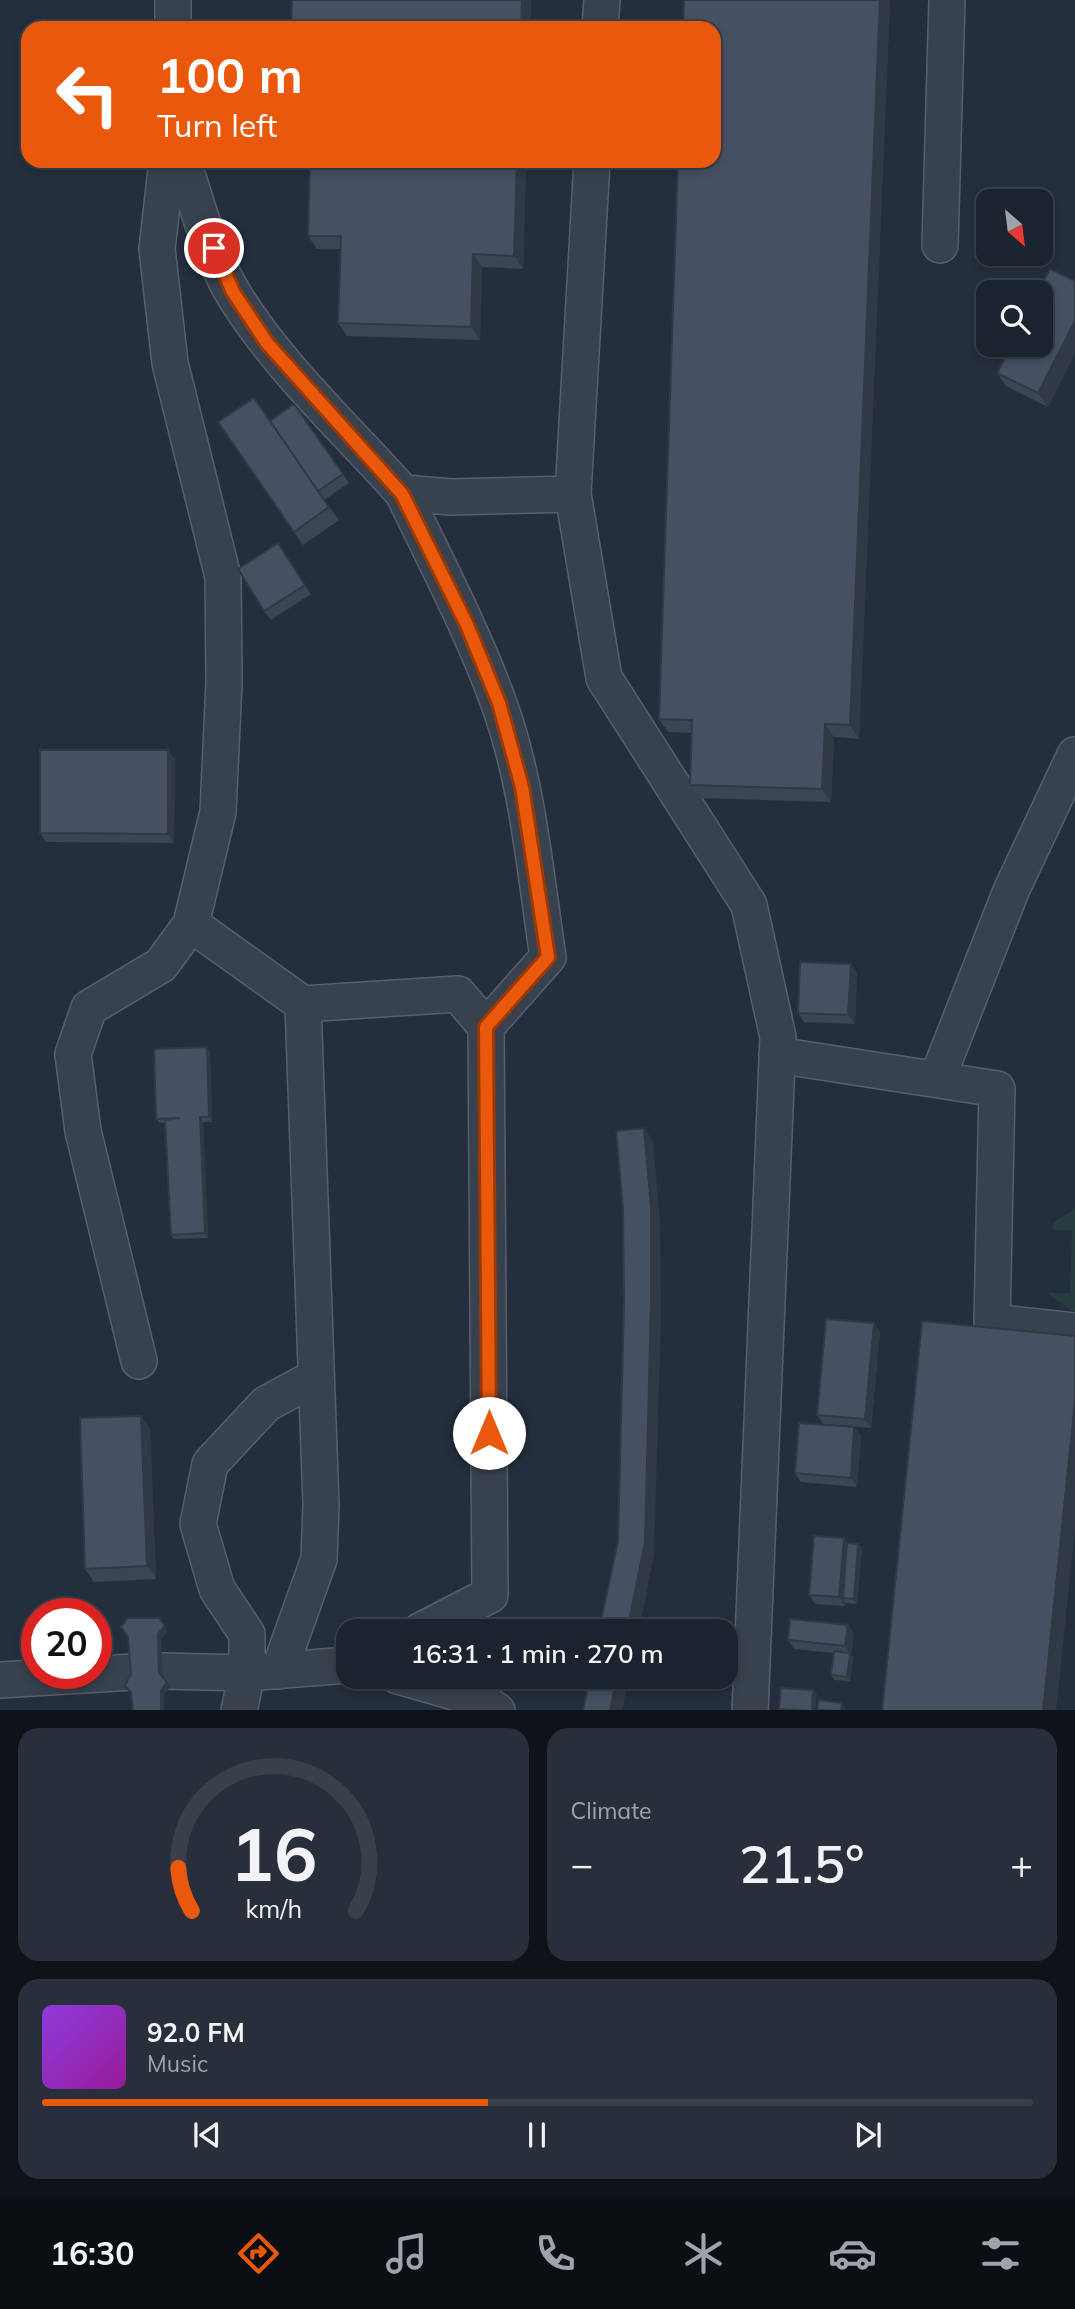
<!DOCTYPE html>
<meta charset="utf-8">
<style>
:root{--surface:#1b232e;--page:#282f3a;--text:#f1f3f6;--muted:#a0a4aa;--line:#39404a;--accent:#ea580c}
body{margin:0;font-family:Mulish,sans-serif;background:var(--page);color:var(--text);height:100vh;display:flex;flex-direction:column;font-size:26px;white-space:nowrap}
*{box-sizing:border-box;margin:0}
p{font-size:23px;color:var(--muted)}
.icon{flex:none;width:38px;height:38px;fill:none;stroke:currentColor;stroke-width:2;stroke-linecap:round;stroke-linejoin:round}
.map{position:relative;height:1710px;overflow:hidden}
.details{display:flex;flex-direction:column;gap:18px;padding:18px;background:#0f1319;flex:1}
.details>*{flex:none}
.banner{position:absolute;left:21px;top:21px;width:700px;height:147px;border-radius:21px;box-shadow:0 4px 10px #0003,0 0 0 2px var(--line);background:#ea580c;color:#fff;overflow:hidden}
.needle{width:46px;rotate:152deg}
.controls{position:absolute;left:976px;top:189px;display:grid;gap:14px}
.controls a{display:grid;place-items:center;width:77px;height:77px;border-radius:14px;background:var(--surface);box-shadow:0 4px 10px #0003,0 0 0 2px var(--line);font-size:35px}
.speed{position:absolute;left:21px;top:1598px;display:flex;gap:14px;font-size:35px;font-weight:700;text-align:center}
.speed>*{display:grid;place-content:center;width:91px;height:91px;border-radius:50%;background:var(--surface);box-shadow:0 4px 10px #0003,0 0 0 2px var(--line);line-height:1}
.speed .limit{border:10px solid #d22;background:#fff;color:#111}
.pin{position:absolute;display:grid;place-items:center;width:60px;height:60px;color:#fff;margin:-30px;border:4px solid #fff;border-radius:50%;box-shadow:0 2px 7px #0007}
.me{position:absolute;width:77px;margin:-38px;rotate:0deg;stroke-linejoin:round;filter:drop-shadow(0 0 5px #0008)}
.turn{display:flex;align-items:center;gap:24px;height:147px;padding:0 21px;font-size:32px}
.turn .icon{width:91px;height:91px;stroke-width:2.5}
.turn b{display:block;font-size:49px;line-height:60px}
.big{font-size:52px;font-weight:600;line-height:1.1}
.details .tile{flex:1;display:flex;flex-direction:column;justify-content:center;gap:10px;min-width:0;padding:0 24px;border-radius:21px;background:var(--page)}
.details .dial{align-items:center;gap:0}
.dial svg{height:182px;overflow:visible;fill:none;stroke:var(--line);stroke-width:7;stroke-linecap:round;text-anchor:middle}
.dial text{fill:var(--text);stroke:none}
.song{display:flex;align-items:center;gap:21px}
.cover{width:84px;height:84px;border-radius:10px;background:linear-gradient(135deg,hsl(270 70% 55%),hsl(300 70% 35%))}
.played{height:7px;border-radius:4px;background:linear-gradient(90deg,var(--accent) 45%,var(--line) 45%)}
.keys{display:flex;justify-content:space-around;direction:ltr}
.heat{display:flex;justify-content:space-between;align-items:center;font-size:38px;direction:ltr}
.details .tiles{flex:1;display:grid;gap:18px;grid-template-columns:1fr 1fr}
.tile:last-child{grid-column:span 2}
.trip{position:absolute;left:336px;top:1619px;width:402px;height:70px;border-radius:21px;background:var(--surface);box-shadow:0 4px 10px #0003,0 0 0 2px var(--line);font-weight:600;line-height:70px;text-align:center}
.menu{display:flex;height:112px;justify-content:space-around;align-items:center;background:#0b0e12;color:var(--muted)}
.menu .icon{width:49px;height:49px}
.menu .active{color:var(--accent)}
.menu b{font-size:32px;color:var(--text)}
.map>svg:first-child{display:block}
.green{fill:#263c3f}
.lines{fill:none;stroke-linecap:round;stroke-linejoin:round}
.minor-casing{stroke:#565f6c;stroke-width:38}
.minor{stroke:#38414e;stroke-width:35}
.wall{fill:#3b4654}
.shaded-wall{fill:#303945}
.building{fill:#455162;stroke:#303945;stroke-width:2}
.route-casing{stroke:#983908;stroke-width:18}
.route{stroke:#ea580c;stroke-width:12}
</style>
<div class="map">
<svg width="1075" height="1711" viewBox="0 0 1075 1711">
<rect width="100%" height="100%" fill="#242f3e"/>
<path class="green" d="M1075,1208V1311H1072L1047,1293H1070L1072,1230H1053V1223Z"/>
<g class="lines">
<g class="minor-casing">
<path id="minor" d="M173,28V0
M600,28L602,0
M183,161C197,205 210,255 234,295C279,368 346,429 403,493L451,497L573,494
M592,161L573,494L604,678L749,905L778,1037L750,1711
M940,245L947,0
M403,493C436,562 472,630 498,701C528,782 535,872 548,957L486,1027L490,1595L420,1631
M191,924L303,1004L458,994L486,1027
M777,1055L997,1089L992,1322L1075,1331
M937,1079L1011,891L1075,755
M139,1361L83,1131L73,1054L89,1008L161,965L191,924L218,812L224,682L223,577L170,363L157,249L167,161
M163,1671L247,1673L348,1665
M279,1671L319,1559L321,1505L303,1004
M398,1676L482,1700L497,1711
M0,1680L133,1672
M239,1711L247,1673V1634L217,1589L198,1524L210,1464L266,1404L316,1377"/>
</g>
<use href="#minor" class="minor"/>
</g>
<path class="wall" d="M684,0H890L859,739L834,737L831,802L699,798L690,785L692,733L668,732L659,719Z
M526,161L523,269L482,267L480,340L347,336L338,323L340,249H317L308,236Z
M1075,281V353L1048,407L1006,386L997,373Z
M294,404L349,483L324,500L339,520L303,545L218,422L270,421Z
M278,543L311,594L271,620L264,611Z
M175,759L174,843L46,842L40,833Z
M851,964L857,973L855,1024L804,1022L798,1013Z
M207,1047L210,1052L212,1122H203L208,1238L174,1239L171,1235L165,1123H160L156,1119Z
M880,1332L871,1428L823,1424L817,1415Z
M141,1416L150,1429L156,1579L94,1582L85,1569Z
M861,1436L857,1487L801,1482L795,1473Z
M847,1543L858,1544L862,1548L857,1604L846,1603L845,1606L815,1604L809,1595Z
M854,1634L851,1655L853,1657L850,1681L834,1680L831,1675L833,1653L794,1649L788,1640Z"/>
<path class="shaded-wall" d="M522,0H531V28H521Z
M880,0H890L859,739L850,725Z
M517,161H526L523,269L514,256Z
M473,254L482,267L480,340L471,327Z
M1075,321V353L1048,407L1038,393Z
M825,724L834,737L831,802L822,789Z
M168,750L175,759L174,843L168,834Z
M851,964L857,973L855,1024L848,1015Z
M207,1047L210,1052L212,1122L209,1117Z
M200,1117L203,1122L208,1238L205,1233Z
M644,1128L653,1141L660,1220L661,1316L654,1555L639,1631H627Z
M874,1323L880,1332L871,1428L865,1419Z
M1075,1401V1530L1056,1711H1043Z
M141,1416L150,1429L156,1579L147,1566Z
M854,1427L861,1436L857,1487L851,1478Z
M844,1538L850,1547L843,1598L846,1603L845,1606L839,1597Z
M858,1544L862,1548L857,1604L854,1599Z
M848,1625L854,1634L851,1655L845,1646Z
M165,1626L168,1631L161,1639L163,1677L159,1673L158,1634Z
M850,1653L853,1657L850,1681L847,1677Z
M617,1676H629L622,1711H610Z
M167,1682L170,1687L164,1695V1711H161V1691Z
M813,1690L817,1694L815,1711H812Z
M842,1703L845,1707V1711H841Z"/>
<path class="building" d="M292,0H522L521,28H291Z
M684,0H880L850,725L825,724L822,789L690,785L692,720L659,719L678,161H714V28H683Z
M310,161H517L514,256L473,254L471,327L338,323L341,236H308Z
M1050,269L1075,281V321L1038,393L997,373L1012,345H1041V292H1038Z
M254,398L329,507L294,532L218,422Z
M294,404L343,474L318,491L270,421Z
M278,543L305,585L264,611L238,569Z
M40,750H168V834L40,833Z
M800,962L851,964L848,1015L798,1013Z
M207,1047L209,1117H200L205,1233L171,1235L165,1120L180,1118L156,1119L154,1049Z
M644,1128L651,1207V1303L645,1542L627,1631H599L618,1541L624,1302L623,1209L616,1131Z
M826,1319L874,1323L865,1419L817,1415Z
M922,1321L1075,1336V1401L1043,1711H882Z
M141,1416L147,1566L85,1569L80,1418Z
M799,1423L854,1427L851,1478L795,1473Z
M814,1536L844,1538L839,1597L809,1595Z
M847,1543L858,1544L854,1599L843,1598Z
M128,1618H159L165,1626L158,1634L159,1673L167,1682L161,1691V1711H133L131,1693L125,1685L131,1674L128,1637L121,1627Z
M790,1619L848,1625L845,1646L788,1640Z
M834,1651L850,1653L847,1677L831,1675Z
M590,1676H617L610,1711H583Z
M781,1688L813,1690L812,1711L779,1709Z
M819,1700L842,1703L841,1711L817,1710Z"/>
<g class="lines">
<g class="route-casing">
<path id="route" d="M214,248L233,292L267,343L402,494L467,625L499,703L522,787L548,957L486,1027L489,1433"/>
</g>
<use href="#route" class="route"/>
</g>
</svg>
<div class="controls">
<a><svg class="needle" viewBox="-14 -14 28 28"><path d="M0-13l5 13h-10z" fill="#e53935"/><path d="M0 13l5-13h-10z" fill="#a0a4aa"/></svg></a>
<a><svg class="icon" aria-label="search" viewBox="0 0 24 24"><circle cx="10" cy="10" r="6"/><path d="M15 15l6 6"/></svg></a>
</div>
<div class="speed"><div class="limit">20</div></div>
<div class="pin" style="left:214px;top:248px;background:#d93025"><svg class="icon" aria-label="arrive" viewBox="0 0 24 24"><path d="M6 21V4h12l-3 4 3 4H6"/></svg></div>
<svg class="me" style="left:489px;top:1433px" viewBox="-20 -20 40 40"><circle r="19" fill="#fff"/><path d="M0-13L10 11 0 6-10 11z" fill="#ea580c"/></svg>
<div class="trip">16:31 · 1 min · 270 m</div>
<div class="banner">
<div class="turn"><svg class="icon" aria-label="left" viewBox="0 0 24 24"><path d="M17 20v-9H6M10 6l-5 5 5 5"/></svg><div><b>100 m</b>Turn left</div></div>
</div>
</div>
<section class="details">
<div class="tiles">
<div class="tile dial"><svg viewBox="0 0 100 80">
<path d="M14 69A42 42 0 1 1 86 69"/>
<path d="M14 69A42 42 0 0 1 8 50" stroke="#ea580c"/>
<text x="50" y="56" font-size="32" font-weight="700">16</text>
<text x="50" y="72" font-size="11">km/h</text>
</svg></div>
<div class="tile"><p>Climate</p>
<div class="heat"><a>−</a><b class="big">21.5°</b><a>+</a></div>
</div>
<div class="tile">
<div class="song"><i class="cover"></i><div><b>92.0 FM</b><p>Music</p></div></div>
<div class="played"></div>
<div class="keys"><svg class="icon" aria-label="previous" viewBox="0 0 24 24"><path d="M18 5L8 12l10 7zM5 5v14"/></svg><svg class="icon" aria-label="pause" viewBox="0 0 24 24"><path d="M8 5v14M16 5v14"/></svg><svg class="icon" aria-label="next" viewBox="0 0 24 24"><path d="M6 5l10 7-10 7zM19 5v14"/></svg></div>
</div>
</div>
</section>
<nav class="menu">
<b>16:30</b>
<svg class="icon active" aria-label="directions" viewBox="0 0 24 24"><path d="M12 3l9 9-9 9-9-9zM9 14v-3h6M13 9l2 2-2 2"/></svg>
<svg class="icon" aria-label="music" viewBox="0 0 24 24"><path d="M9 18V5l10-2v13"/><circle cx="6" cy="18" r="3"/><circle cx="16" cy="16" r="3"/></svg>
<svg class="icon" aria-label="phone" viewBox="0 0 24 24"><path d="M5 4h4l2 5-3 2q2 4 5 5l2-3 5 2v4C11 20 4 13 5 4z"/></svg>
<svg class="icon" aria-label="climate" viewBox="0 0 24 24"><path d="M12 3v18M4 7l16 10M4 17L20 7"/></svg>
<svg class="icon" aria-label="car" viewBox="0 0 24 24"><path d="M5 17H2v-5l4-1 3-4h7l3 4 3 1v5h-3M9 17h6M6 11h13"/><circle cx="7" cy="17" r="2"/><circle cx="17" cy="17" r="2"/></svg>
<svg class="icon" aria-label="filters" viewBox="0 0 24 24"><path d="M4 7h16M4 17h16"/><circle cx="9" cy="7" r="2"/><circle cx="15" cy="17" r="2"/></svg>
</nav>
